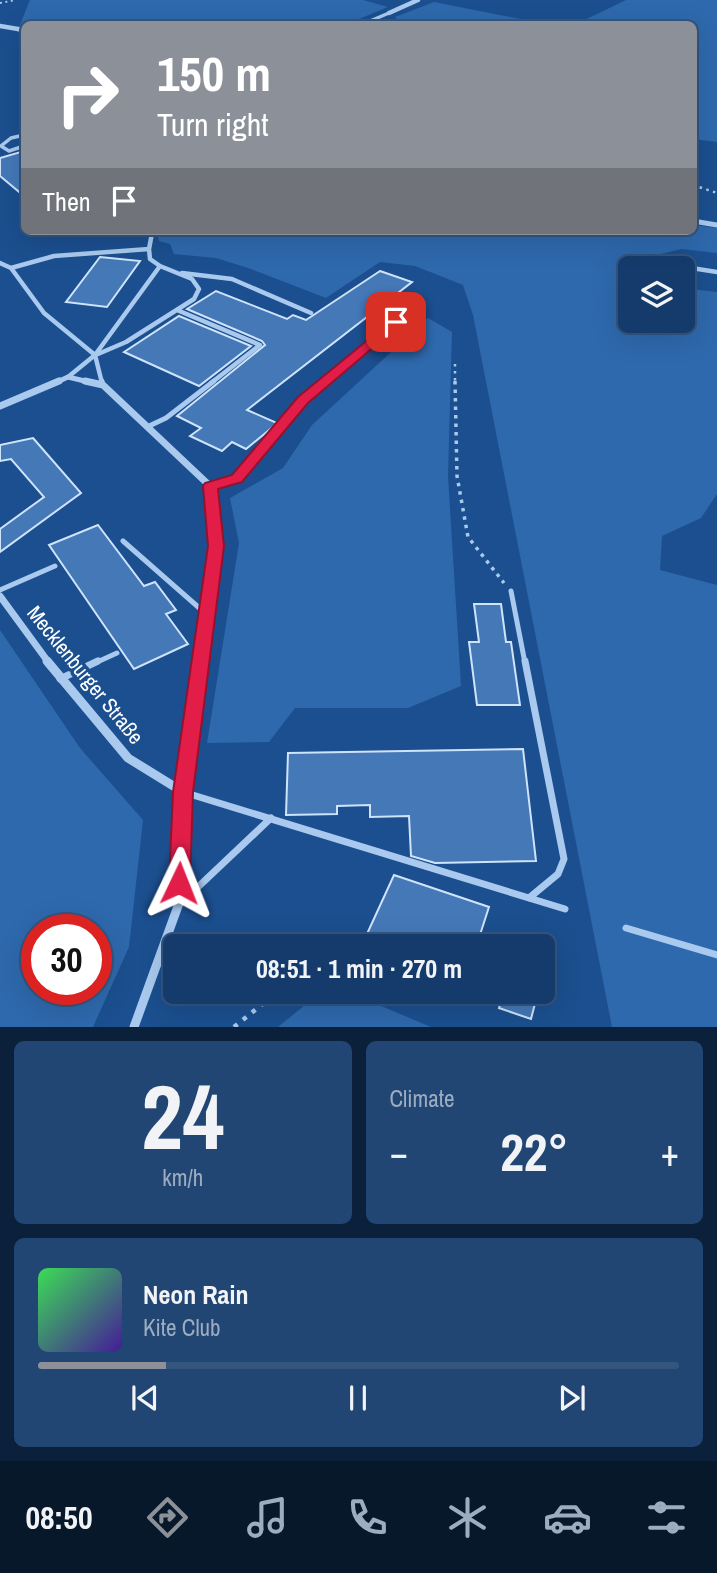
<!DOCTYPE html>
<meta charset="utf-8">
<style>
:root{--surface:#143b6b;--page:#214673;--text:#f1f3f6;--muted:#9dadc1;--line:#33557e;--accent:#8c9099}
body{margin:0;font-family:"Archivo Narrow",sans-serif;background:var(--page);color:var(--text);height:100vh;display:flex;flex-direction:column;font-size:26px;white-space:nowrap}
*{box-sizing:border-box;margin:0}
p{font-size:23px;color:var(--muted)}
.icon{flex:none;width:38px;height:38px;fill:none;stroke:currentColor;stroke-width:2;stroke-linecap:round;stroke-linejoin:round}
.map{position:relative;height:1027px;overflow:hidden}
.side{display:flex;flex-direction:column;gap:14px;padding:14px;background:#0b203b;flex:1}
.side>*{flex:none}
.guide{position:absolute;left:21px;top:21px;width:676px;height:214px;border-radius:10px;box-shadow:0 7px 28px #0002,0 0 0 2px var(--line);background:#8c9099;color:#fff;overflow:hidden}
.tools{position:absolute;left:618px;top:256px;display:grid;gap:14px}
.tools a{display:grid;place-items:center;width:77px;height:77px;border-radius:10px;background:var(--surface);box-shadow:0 7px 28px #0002,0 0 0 2px var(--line);font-size:35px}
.speed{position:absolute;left:21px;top:914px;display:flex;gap:14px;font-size:35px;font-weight:700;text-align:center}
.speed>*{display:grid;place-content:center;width:91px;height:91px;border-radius:50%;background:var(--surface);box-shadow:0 7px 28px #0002,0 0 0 2px var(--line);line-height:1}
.speed .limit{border:10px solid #d22;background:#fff;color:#111}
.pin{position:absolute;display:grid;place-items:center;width:60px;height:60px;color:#fff;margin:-30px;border-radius:14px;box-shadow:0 4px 10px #0006}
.me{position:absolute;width:77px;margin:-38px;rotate:2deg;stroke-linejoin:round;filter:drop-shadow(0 0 5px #0008)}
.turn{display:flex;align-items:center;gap:24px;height:147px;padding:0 21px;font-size:32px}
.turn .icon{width:91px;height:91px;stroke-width:2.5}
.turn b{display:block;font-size:49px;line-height:60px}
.then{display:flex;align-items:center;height:66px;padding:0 21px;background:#0003;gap:14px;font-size:26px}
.big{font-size:52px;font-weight:700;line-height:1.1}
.side .widget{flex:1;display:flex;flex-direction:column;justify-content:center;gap:10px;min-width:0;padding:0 24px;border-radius:10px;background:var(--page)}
.side .dial{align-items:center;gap:0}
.dial b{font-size:91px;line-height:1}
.song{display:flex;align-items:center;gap:21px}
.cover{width:84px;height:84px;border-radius:10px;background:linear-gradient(135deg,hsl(130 70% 55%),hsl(260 70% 35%))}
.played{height:7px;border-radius:4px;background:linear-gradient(90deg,var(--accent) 20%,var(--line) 20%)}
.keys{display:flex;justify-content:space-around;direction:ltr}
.heat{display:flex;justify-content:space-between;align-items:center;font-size:38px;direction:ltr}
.side .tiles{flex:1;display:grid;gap:14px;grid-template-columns:1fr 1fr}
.widget:last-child{grid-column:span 2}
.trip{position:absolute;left:163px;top:934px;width:392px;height:70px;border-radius:10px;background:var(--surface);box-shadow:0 7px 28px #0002,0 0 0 2px var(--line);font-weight:700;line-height:70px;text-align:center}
.menu{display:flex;height:112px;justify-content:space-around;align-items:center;background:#08182b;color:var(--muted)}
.menu .icon{width:49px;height:49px}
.menu .selected{color:var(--accent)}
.menu b{font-size:32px;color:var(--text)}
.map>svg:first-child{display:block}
.green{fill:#2e69ad;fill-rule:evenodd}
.building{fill:#4478b7;stroke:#cfe3fa;stroke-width:2}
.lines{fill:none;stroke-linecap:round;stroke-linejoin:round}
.path-far3{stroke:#a9c9ee;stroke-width:2;stroke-dasharray:2 3.5;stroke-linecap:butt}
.path-far2{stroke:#a9c9ee;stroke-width:2.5;stroke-dasharray:2.5 4.5;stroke-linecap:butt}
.path-far1{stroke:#a9c9ee;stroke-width:3.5;stroke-dasharray:3.5 5;stroke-linecap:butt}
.path{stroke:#a9c9ee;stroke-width:4.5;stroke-dasharray:4.5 7;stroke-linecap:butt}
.service-far3{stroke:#a9c9ee;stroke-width:3.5}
.service-far2{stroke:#a9c9ee;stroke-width:4.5}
.service-far1{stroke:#a9c9ee;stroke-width:5}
.service{stroke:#a9c9ee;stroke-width:7}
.minor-far3{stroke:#a9c9ee;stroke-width:4.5}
.minor-far2{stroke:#a9c9ee;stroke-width:5}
.minor-far1{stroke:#a9c9ee;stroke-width:7}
.minor{stroke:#a9c9ee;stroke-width:9}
.route{fill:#e11d48;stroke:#92132f;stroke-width:2}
.labels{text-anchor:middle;stroke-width:7;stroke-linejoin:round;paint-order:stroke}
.street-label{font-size:21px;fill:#fff;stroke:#1b4f8f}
</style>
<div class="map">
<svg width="717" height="1027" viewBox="0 0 717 1027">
<rect width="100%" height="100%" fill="#1b4f8f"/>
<path class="green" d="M30,0H363L388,7L347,24H24V33L17,32Z
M626,0H717V142L693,139V24H576Z
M434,2L541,23L544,24H399L395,17Z
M693,225L717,228V253L681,249L661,254L660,268H630V320H682L683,288L717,292V494L701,518L662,536L660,570L717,585V1027H612L473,315L463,285L415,266L380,262L326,298L248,268L216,258L174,254L170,244L159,241L157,231H693Z
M428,318L452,332L448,476L461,686L408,708H295L269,742L207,743L239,543L230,498L283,468L312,425Z
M0,630L80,748L143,820L129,947L93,1027H0ZM37,929H96V989H37Z
M321,992H348L431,1027H278Z"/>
<path class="building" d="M24,151V196L0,176V158Z
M100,257L140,261L107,307L66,302Z
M380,271L412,282L247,410L277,423L274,426L246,449L232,442L222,451L190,436L201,428L177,416L265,345L262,341L187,309L216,291L287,319L293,315L306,320Z
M179,316L251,346L199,386L124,352Z
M33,438L81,493L0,552V529L44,497L11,459L0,461V445Z
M98,525L144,586L155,582L176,610L166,614L188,644L134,669L49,545Z
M474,604H501L506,642H511L520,705H477L469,642H479Z
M523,749L536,861L435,863L411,856L409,816L370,817V805L337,806V814L286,815L288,753Z
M394,875L489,907L476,947H361Z
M504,992H538L531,1019L499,1008Z"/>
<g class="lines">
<path class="path-far3" d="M0,3L16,0"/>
<path class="path-far2" d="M693,185L717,193
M455,364V383"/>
<path class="path-far1" d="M455,381L457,476L468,537L504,583"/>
<path class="path" d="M234,1027L265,1002"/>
<path class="service-far3" d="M363,24L389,13
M24,135L11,138L1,146L9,151L24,146"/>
<path class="service-far2" d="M149,249L152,233L159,231
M0,263L11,268L44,313L95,355
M685,267L717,272
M11,268L54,256L149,249L150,259L160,266L95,355
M182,273L232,279L311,313
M177,310L260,345L211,383
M98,354L126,342L194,299L199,289L192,279L160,266
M68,377L95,355L102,383
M324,383L415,307"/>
<path class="service-far1" d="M102,381L103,385
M147,427L166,418L214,381
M210,486L237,479L303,400L326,381
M123,541L205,613
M0,590L55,566
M511,591L525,663
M95,663L117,653"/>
<path class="service" d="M525,661L564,859L558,874L529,898
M60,679L98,661
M183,792L565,909
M179,905L271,818
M626,928L717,955"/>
<path class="minor-far3" d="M389,13L418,0
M0,26L24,30"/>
<path class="minor-far2" d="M693,221L717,225
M55,383L68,377L93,383"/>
<path class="minor-far1" d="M85,381L103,385L210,486L216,546L200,663
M0,406L59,381
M0,596L49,663"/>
<path class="minor" d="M47,661L128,758L183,792L178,906L134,1027
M183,792L201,661"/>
</g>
<path class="route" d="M392,320L403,322L308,403L242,482L218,489L224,546L193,792L190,883L187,890L179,892L172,890L169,883L173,792L208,546L203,486L205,483L232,475L298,397Z"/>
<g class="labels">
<g class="street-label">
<text transform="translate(85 675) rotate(51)" y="7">Mecklenburger Straße</text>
</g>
</g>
</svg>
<div class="tools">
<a><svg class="icon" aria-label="layers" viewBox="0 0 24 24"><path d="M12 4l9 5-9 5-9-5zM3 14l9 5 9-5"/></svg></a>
</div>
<div class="speed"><div class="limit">30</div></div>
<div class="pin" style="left:396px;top:322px;background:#d93025"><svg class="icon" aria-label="arrive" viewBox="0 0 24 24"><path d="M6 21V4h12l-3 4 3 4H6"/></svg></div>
<svg class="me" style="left:179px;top:883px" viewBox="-20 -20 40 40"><path d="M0-17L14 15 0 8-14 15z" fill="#e11d48" stroke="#fff" stroke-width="4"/></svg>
<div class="trip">08:51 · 1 min · 270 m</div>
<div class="guide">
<div class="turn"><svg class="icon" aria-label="right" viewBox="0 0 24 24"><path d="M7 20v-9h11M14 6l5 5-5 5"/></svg><div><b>150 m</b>Turn right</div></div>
<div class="then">Then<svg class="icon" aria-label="arrive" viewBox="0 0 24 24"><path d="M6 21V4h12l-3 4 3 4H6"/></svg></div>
</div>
</div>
<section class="side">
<div class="tiles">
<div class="widget dial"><b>24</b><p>km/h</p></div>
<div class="widget"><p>Climate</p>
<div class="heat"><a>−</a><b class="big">22°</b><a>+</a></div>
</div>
<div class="widget">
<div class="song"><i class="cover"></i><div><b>Neon Rain</b><p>Kite Club</p></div></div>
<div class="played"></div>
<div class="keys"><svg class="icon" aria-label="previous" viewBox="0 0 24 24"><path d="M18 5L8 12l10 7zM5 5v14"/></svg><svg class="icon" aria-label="pause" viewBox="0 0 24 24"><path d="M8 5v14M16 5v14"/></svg><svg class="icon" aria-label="next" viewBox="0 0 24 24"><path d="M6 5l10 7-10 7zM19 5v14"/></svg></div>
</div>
</div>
</section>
<nav class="menu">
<b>08:50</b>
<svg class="icon selected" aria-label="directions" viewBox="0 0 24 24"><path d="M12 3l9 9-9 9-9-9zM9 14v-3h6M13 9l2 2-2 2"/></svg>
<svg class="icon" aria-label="music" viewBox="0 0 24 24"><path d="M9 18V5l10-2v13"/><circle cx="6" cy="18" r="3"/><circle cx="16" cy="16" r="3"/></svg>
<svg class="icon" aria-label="phone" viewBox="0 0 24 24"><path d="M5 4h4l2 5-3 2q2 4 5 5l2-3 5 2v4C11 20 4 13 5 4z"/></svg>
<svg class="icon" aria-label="climate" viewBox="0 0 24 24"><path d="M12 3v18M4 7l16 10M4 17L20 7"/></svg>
<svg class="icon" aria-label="car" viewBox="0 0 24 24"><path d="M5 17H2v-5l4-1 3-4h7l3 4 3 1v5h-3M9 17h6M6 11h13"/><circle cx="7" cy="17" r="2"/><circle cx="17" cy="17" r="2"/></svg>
<svg class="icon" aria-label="filters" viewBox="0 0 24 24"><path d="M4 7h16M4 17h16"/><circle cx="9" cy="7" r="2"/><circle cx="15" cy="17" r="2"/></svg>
</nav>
